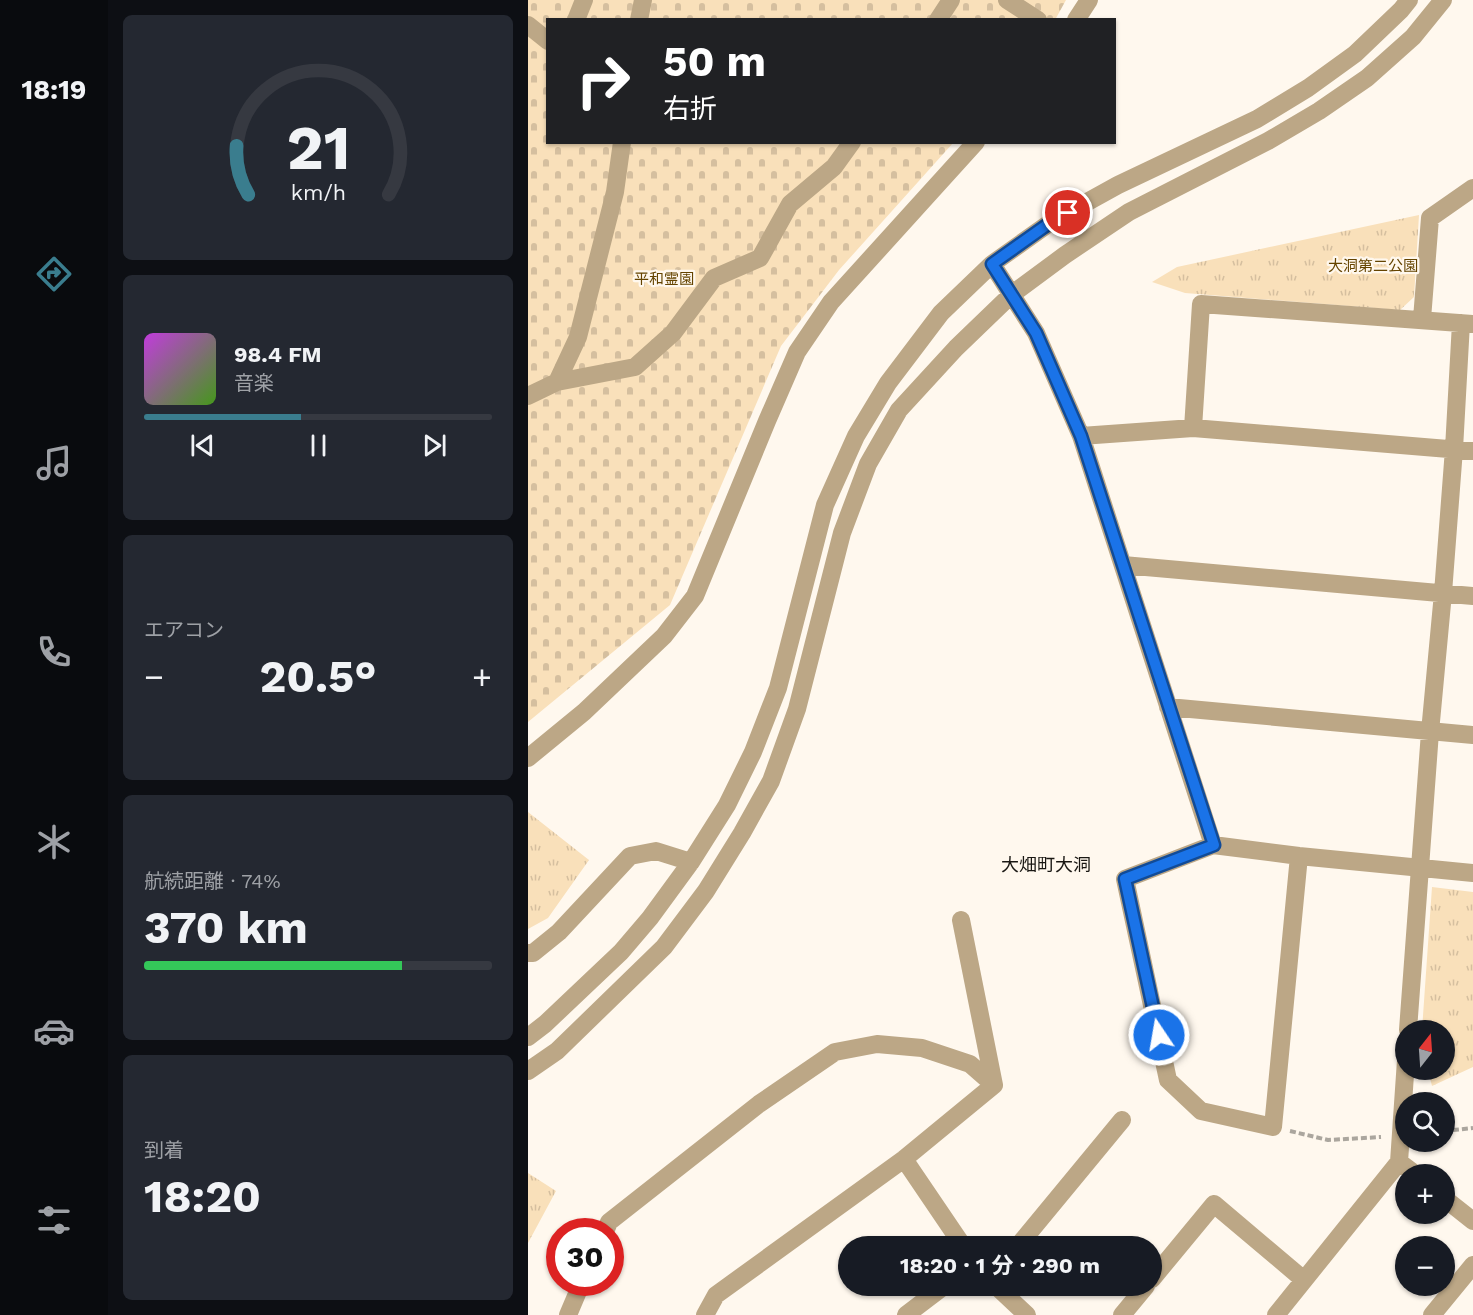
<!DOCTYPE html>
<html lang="ja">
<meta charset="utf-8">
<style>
:root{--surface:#171b24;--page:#242831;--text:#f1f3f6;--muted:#9ea1a6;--line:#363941;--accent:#3a7d8e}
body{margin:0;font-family:"Work Sans","Noto Sans JP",sans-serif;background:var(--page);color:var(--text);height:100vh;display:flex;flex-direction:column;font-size:22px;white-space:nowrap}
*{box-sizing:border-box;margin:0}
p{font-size:20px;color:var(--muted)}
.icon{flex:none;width:33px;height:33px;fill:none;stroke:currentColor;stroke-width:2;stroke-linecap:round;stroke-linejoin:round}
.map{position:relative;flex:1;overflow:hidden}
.details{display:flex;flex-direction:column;gap:15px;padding:15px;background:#0d0f14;width:420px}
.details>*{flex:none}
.top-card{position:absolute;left:18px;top:18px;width:570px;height:126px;border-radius:0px;box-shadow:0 2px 4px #0004;background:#202124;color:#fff;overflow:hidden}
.needle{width:39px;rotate:17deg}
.buttons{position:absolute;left:867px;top:1020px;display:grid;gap:12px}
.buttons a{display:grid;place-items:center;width:60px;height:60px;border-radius:50%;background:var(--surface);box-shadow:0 2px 4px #0004;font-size:30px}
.speed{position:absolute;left:18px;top:1218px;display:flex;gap:12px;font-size:30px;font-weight:700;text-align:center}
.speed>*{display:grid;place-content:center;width:78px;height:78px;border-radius:50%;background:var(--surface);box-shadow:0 2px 4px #0004;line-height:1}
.speed .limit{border:9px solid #d22;background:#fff;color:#111}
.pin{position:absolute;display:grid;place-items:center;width:51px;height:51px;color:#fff;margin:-26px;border:3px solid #fff;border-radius:50%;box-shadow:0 2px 6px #0007}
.me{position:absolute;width:66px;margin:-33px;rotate:348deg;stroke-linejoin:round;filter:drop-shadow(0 0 4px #0008)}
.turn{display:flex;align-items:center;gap:21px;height:126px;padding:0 18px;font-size:27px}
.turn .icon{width:78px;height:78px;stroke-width:2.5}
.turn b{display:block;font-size:42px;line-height:51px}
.big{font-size:45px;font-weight:700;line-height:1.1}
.details .widget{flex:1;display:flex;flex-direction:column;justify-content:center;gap:9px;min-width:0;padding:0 21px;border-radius:9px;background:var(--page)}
.details .dial{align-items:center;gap:0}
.dial svg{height:156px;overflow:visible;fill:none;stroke:var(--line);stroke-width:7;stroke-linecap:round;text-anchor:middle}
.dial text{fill:var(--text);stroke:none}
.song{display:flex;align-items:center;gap:18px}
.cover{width:72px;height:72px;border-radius:9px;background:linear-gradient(135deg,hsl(290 70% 55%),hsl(100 70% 35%))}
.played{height:6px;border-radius:3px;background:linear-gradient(90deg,var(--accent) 45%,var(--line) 45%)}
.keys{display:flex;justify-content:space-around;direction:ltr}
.heat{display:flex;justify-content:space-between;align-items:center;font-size:33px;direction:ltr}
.charge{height:9px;border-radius:4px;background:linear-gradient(90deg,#34c759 74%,var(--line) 0)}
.trip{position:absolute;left:310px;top:1236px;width:324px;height:60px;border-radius:30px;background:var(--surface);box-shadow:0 2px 4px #0004;font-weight:700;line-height:60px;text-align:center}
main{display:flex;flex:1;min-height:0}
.tab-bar{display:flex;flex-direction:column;width:108px;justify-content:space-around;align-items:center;background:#090b0e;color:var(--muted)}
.tab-bar .icon{width:42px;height:42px}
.tab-bar .current{color:var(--accent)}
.tab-bar b{font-size:27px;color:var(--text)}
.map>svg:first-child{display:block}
.cemetery{fill:url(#cemetery-stones)}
.park{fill:url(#park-tufts)}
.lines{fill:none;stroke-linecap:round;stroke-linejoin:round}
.path{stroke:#aba69e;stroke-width:4;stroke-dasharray:6 3;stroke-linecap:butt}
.minor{stroke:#bca786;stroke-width:18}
.route-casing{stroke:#114b97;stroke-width:15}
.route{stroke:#1a73e8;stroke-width:10}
.labels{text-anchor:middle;stroke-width:4.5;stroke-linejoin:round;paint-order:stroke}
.park-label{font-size:15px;fill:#654400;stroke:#fff8ee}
.quarter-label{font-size:18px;fill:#191713;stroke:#fff8ee}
</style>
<main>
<nav class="tab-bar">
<b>18:19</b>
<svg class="icon current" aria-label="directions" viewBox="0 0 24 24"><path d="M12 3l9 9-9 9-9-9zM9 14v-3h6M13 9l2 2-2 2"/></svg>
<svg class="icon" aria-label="music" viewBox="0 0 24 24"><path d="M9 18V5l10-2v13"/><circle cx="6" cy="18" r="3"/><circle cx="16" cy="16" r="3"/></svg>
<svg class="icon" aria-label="phone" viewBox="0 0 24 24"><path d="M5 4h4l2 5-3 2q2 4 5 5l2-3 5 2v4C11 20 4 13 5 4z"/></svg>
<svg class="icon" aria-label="climate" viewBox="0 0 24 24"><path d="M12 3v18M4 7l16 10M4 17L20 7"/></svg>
<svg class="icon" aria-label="car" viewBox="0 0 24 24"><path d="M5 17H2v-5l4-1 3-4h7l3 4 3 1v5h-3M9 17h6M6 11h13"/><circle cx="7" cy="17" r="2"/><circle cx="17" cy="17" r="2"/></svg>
<svg class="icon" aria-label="filters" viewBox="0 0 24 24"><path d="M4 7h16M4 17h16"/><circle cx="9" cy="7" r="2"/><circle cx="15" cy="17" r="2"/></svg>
</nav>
<section class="details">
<div class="widget dial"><svg viewBox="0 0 100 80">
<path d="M14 69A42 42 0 1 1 86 69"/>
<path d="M14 69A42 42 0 0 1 8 44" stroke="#3a7d8e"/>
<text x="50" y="56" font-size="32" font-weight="700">21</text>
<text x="50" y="72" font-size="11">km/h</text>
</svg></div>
<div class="widget">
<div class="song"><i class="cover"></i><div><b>98.4 FM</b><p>音楽</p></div></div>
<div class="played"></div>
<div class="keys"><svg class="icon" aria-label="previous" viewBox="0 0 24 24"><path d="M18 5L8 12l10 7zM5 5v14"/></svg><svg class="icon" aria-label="pause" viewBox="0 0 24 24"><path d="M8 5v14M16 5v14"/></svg><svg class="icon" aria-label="next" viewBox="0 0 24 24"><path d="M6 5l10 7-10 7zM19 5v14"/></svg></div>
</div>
<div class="widget"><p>エアコン</p>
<div class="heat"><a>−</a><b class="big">20.5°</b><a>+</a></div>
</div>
<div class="widget"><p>航続距離 · 74%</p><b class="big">370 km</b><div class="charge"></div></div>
<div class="widget"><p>到着</p><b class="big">18:20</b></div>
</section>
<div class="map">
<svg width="945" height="1315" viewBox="0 0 945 1315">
<defs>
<pattern id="cemetery-stones" width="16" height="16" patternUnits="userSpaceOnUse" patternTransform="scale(1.5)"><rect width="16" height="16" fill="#f9e0ba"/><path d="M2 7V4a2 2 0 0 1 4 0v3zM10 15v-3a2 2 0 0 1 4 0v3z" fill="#d5bf9f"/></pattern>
<pattern id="park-tufts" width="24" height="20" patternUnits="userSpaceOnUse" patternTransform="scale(1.5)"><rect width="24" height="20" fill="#f9e0ba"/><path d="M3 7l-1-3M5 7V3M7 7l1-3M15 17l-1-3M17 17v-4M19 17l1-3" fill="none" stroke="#d5bf9f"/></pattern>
</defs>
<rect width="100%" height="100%" fill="#fff8ee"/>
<path class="cemetery" d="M0,0H538L527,20H20V142L425,143L311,270L253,346L142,605L0,722Z"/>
<path class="park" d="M891,215L886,297L872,310L657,293L624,282L649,267Z
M0,812L61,860L20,918L0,929Z
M904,887L945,892V1067L904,1086L900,1070H916V1030H894Z
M0,1173L28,1191L0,1243Z"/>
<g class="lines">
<path class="path" d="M762,1131L800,1140L853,1137
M916,1131L945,1128"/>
<path class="minor" d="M479,0L510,20
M48,20L56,0
M111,20L115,0
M410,20L423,0
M548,20L561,0
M0,25L20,41
M464,264L508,333L553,436L685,845
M894,319L902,218L945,188
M29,382L107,367L145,333L186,278L232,258L262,204L306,167L324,142
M0,396L29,382L50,337L87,192L94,142
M665,428L673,304L945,324
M553,436L665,428L945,451
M595,565L945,596
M640,707L945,735
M0,758L56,712L136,636L167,596L239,421L269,352L303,302L448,142
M771,856L745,1127L673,1111L640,1080L597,879L685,845L771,856L945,873
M0,953H5L31,932L102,856L128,851L163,862
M880,1030L902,732L915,593L926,449L933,323
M0,1037L17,1024L93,952L122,918L163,862L199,805L225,752L250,688L297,505L328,436L360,383L413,313L464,264L523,222L590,185L729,119L780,88L827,54L873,10L881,0
M0,1071L29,1051L136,947L178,891L214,833L243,781L269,709L314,533L340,464L371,410L428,348L483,295L537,255L601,212L740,141L791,111L839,78L885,37L915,0
M376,1159L435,1246
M871,1162L887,1174
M916,1198L945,1221
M77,1232L81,1222L231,1104L307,1052L349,1044L394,1048L442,1064L466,1085
M490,1246L594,1120
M624,1279L686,1204L776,1280
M468,1286L499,1315
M40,1315L54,1282
M177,1315L188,1295L376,1159L466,1085L433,920
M378,1315L416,1286
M594,1315L618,1286
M748,1315L871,1162L878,1060
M904,1315L945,1265"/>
</g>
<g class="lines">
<g class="route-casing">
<path id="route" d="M540,213L523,222L464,264L508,333L553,436L686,845L597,879L631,1035"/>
</g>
<use href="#route" class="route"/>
</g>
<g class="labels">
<g class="park-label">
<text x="845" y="271">大洞第二公園</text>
<text x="136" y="284">平和霊園</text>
</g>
<g class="quarter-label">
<text x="518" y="871">大畑町大洞</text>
</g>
</g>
</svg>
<div class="buttons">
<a><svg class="needle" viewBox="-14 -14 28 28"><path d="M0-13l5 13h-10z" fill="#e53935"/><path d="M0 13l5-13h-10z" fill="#9ea1a6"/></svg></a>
<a><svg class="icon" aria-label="search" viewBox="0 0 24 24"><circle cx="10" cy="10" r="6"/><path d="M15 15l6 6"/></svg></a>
<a>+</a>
<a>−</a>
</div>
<div class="speed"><div class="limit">30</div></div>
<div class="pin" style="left:540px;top:213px;background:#d93025"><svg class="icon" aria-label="arrive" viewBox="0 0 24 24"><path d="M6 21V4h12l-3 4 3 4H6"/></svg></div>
<svg class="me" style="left:631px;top:1035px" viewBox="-20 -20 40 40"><circle r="17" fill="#1a73e8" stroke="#fff" stroke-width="3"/><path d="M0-11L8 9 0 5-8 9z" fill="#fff"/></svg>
<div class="trip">18:20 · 1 分 · 290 m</div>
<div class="top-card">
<div class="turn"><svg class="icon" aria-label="right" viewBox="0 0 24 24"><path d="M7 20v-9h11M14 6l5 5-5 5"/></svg><div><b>50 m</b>右折</div></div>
</div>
</div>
</main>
